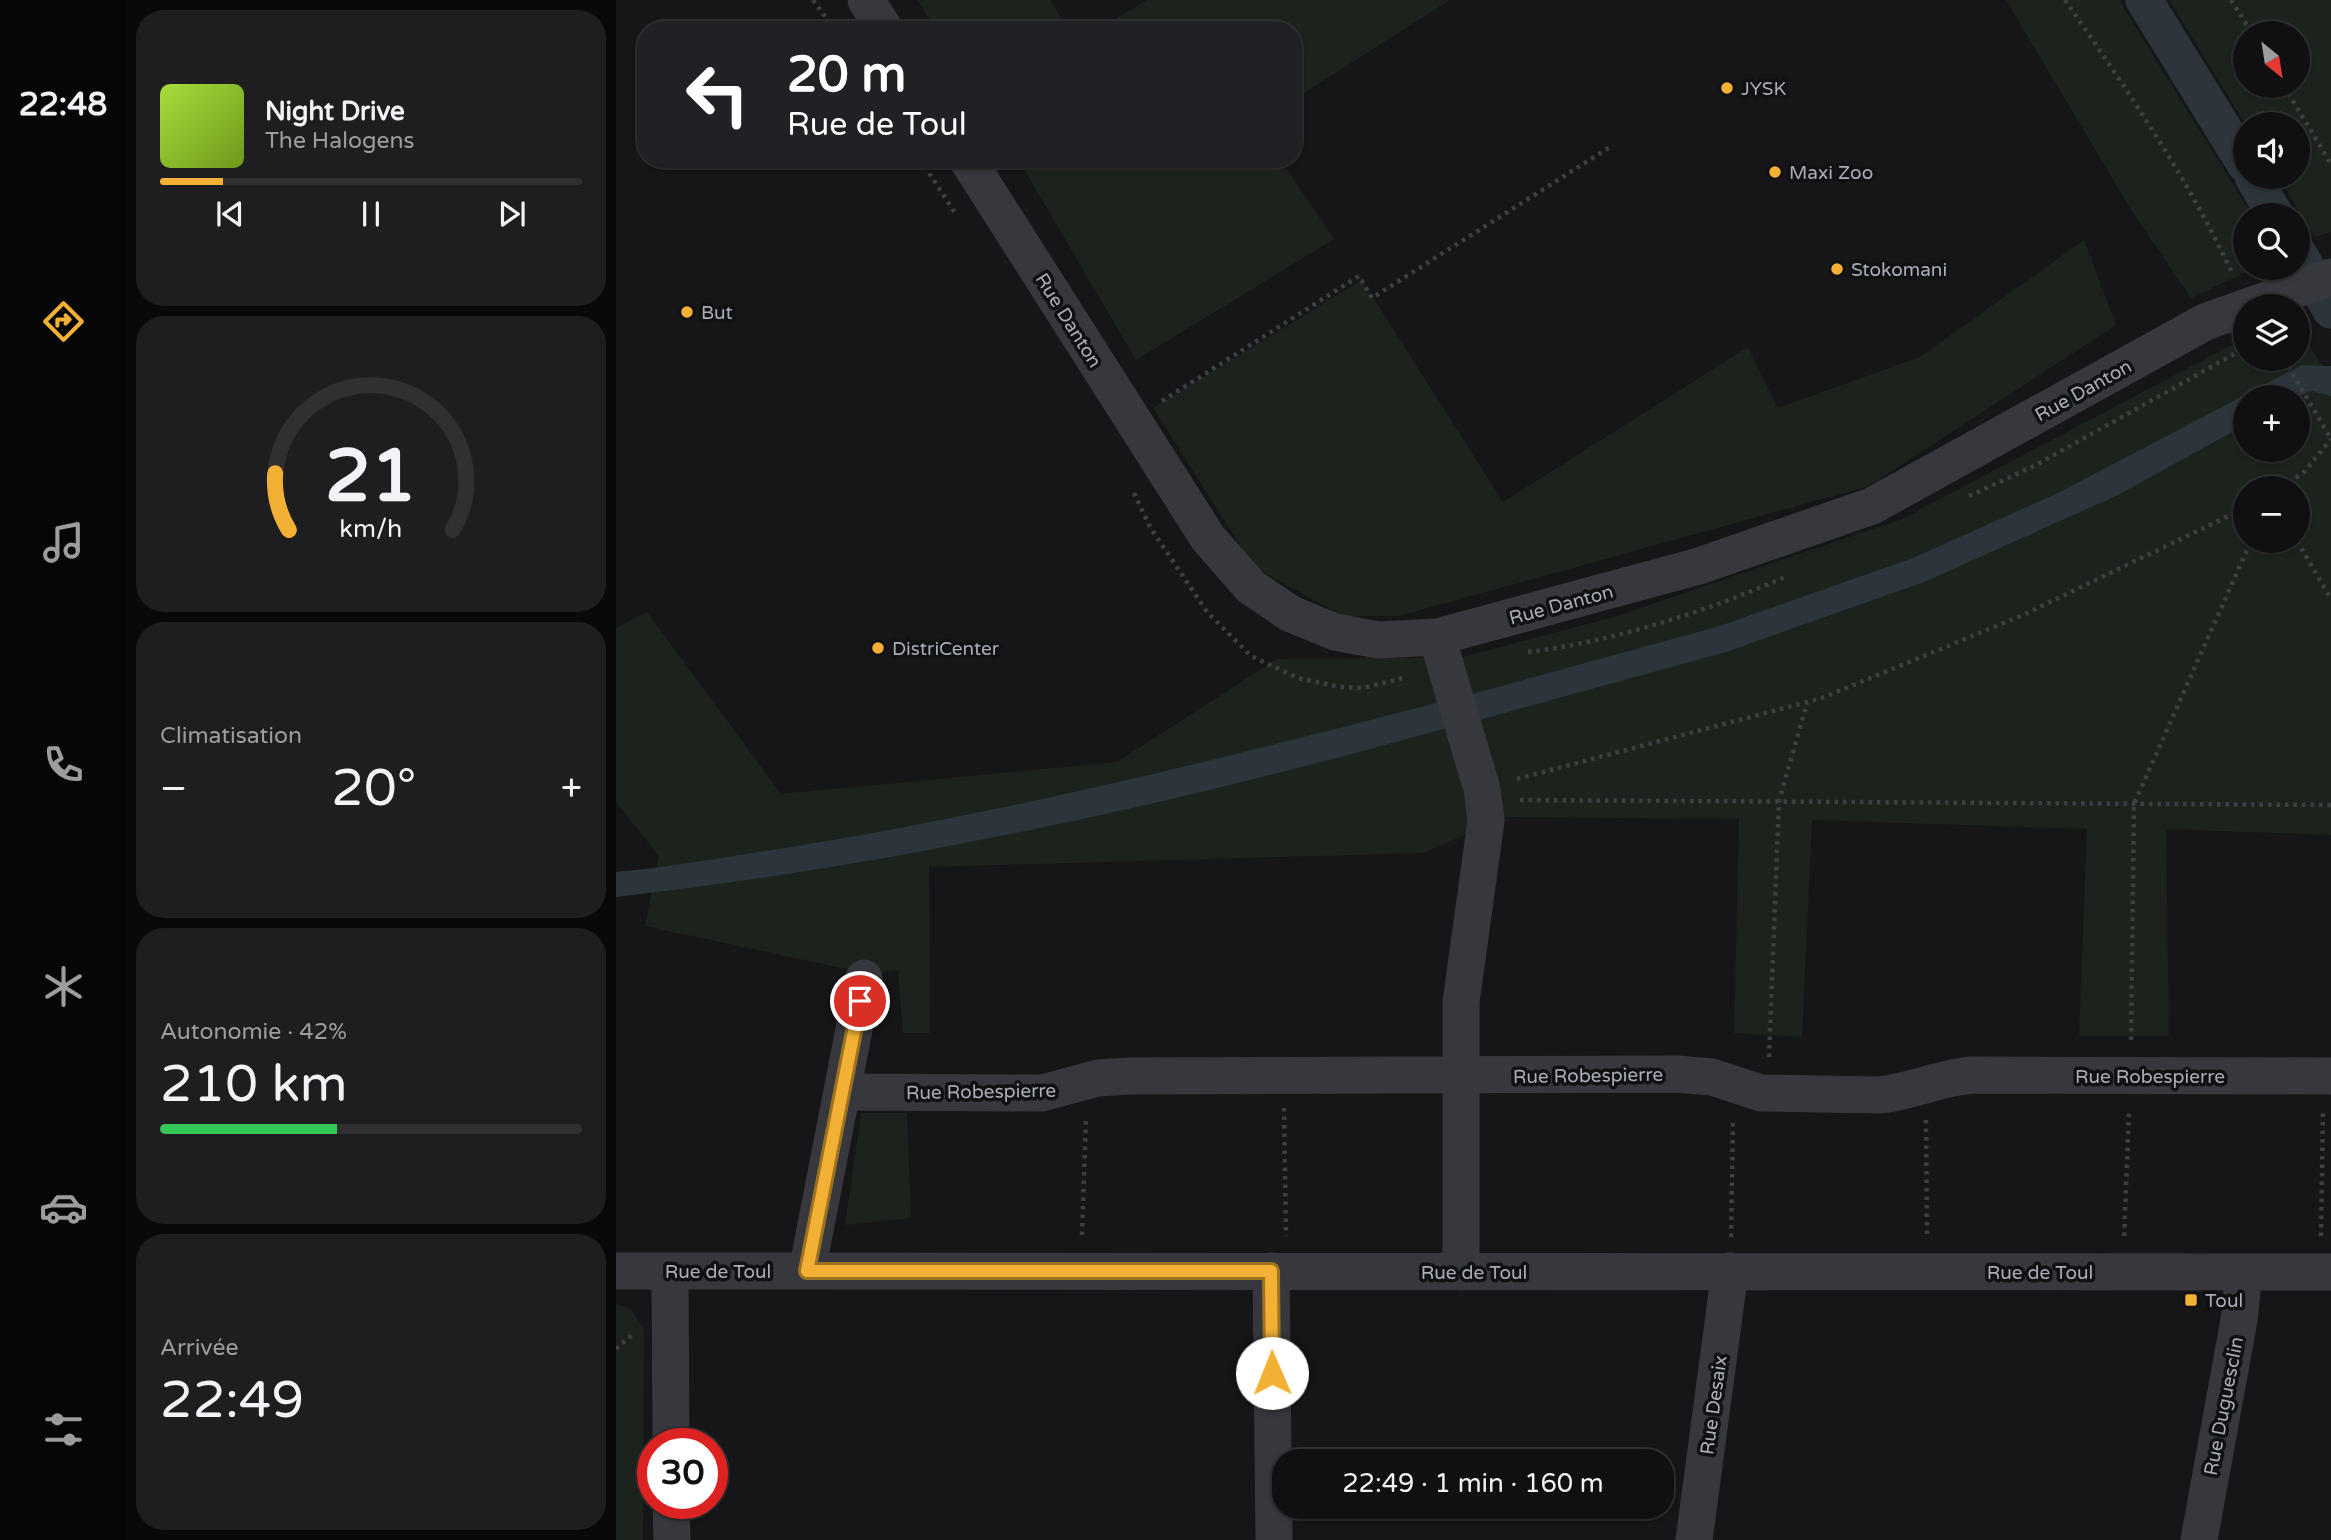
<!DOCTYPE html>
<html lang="fr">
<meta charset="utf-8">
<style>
:root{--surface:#101012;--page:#1e1e20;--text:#f1f3f6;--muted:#9c9d9f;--line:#303032;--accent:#f2b134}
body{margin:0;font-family:"Varela Round",sans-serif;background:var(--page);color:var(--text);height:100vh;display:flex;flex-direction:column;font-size:26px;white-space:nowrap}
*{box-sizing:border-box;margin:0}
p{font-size:23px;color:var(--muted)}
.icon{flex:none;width:38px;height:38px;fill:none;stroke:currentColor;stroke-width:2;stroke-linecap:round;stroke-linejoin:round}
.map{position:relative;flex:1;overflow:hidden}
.drawer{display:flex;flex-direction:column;gap:10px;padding:10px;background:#09090a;width:490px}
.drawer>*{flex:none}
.hud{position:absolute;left:21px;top:21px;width:665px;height:147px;border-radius:28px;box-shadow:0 2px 5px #0004,0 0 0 2px var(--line);background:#202124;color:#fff;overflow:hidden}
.needle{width:46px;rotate:150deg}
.fabs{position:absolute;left:1617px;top:21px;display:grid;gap:14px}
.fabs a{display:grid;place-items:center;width:77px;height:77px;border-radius:50%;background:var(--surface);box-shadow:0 2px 5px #0004,0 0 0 2px var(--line);font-size:35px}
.speed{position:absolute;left:21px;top:1428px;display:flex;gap:14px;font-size:35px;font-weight:700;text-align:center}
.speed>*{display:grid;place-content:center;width:91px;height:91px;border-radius:50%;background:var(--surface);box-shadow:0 2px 5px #0004,0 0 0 2px var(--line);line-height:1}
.speed .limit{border:10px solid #d22;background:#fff;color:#111}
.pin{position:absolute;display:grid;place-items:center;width:60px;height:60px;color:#fff;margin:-30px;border:4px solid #fff;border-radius:50%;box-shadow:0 2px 7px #0007}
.me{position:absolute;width:77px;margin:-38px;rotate:359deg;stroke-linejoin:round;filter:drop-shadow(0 0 5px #0008)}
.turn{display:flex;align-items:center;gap:24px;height:147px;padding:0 35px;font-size:32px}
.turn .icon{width:91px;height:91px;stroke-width:2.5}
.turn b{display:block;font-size:49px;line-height:60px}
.big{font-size:52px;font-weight:600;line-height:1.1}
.drawer .widget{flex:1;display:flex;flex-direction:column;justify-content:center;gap:10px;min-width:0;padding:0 24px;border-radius:28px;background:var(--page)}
.drawer .dial{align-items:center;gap:0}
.dial svg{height:182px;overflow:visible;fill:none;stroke:var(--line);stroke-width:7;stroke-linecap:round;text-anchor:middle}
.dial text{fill:var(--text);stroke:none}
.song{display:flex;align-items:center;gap:21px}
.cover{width:84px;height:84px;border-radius:10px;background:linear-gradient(135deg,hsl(80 70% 55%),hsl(80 70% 35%))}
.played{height:7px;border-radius:4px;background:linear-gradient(90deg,var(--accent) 15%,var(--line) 15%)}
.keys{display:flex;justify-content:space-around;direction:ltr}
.heat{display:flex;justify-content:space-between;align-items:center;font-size:38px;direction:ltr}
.charge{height:10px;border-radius:5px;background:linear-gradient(90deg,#34c759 42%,var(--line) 0)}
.trip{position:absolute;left:656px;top:1449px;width:402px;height:70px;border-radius:28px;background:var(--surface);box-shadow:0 2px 5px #0004,0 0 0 2px var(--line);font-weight:600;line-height:70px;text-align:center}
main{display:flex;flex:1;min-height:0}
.tabs{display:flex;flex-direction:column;width:126px;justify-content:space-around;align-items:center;background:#060607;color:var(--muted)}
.tabs .icon{width:49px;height:49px}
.tabs .selected{color:var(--accent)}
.tabs b{font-size:32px;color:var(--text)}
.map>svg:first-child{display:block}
.green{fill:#1c231d;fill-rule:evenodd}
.water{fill:#2c353c}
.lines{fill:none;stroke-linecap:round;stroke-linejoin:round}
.canal{stroke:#2c353c;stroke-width:37}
.path{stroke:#3d3f44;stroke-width:4.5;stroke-dasharray:3.5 5;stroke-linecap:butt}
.street{stroke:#37383d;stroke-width:37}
.route-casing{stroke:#9d7322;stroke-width:18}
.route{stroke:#f2b134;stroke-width:12}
.poi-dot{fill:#f2b134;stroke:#111113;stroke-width:2.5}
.labels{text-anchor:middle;stroke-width:7;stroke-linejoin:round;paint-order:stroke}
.poi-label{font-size:19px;fill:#a8adb8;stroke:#111113;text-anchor:start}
.street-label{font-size:19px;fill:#a8adb8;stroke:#111113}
</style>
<main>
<nav class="tabs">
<b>22:48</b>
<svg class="icon selected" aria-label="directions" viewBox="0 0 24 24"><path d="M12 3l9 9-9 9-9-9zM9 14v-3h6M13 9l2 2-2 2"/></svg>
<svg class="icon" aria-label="music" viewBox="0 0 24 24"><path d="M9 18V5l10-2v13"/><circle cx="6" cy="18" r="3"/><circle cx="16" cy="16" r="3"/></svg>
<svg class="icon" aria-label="phone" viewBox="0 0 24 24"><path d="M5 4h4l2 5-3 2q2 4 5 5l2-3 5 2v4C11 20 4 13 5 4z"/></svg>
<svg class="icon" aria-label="climate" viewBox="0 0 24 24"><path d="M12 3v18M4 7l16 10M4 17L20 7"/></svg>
<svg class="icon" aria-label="car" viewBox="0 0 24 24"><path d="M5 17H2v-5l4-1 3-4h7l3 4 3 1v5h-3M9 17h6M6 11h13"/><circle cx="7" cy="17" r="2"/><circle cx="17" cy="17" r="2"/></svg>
<svg class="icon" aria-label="filters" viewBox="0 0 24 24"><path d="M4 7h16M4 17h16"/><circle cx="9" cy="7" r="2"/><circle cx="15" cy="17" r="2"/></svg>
</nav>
<section class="drawer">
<div class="widget">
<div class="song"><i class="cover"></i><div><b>Night Drive</b><p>The Halogens</p></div></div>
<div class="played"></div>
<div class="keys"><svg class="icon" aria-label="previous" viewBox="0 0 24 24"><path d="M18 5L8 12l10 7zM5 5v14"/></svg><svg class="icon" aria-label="pause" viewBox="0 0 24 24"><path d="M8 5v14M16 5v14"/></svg><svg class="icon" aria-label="next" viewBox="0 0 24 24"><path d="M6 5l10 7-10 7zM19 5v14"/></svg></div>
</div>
<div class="widget dial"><svg viewBox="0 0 100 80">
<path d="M14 69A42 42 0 1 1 86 69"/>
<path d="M14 69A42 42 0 0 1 8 44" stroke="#f2b134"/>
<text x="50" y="56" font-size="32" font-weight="700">21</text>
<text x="50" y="72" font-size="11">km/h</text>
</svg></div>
<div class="widget"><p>Climatisation</p>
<div class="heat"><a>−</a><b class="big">20°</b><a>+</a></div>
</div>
<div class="widget"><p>Autonomie · 42%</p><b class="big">210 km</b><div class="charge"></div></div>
<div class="widget"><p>Arrivée</p><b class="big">22:49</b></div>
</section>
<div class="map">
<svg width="1715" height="1540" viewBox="0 0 1715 1540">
<rect width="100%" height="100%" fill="#161618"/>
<path class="green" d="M301,0H434L453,30H321Z
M531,0H834L677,100V30H481Z
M1390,0H1503L1636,215H1629V268H1638L1575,298L1514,208Z
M1553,0H1715V232L1699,237L1662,177H1682V124H1629ZM1682,33V86H1629V33Z
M402,159H664L718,239L520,360Z
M1468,240L1500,325L1253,486L783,616H727L638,567L537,408L746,280L887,502L1132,347L1162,408L1304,357Z
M1682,327L1715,380V835L1550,829L1553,1036H1463L1471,829L1196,820L1186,1037L1118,1033L1123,819L890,817L807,853L313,867L314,1033H287L282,970L253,974L29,926L43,856L0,802V628L31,612L165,794L501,762L661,659L847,657L998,617L1286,519L1629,338V359H1682ZM1629,397H1682V450H1629ZM1629,488H1682V541H1629Z
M245,1113H291L295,1218L229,1225Z
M0,1304L15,1309L28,1330L27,1540H0Z"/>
<path class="water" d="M1686,365L1715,366V396L1696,391L1680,397H1629V425L1502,495L1308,582L1110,652L863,720L856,694L1104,626L1297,558L1444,492Z
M832,700L838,726C563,803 284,865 0,897V872C55,867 109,857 163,849C389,813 610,758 832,700Z"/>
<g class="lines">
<path class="canal" d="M1528,0L1629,164
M1637,177L1659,215
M1682,253L1715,310"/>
<path class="path" d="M197,0L219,30
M1449,0C1510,88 1572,178 1617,275
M1615,0L1636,33
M1668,86L1715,164
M304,159L341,216
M1668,359L1715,439
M546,401L743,276L756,298L997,145
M1666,488L1688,472L1715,439
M518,493L534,527L591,612L635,656L682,678L724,687L747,688L791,677
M1353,496L1420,465L1629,348
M1681,541L1715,599
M912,652C996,642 1092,611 1169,577
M901,779L1206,698L1407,615L1629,508
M904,800L1715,805
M1515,1040L1518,804L1635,541
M1153,1057L1163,801L1191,703
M668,1108L670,1236
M1310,1120L1311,1237
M466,1235L470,1118
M1508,1236L1513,1112
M1705,1236L1707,1112
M1115,1237L1117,1120
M0,1349L18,1333"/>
<path class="street" d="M250,0L269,30
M351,159L592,538L635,587L675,614L719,632L762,640L821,637L1083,566L1256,506L1589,322L1715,277
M821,637L866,789L870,821L845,1002V1272
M227,1092L426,1093L482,1078L513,1076L1061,1074L1096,1077L1145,1093L1263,1095C1295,1092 1323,1078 1356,1075L1715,1076
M0,1271L1715,1272
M54,1271L55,1444
M191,1271L248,978
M655,1271L658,1540
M55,1503L56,1540
M1078,1540L1114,1271
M1583,1540L1623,1320L1628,1272"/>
</g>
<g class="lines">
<g class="route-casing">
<path id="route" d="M244,1001L191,1271H655L656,1373"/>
</g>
<use href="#route" class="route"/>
</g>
<g class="poi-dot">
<circle cx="1111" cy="88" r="7"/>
<circle cx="1159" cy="172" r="7"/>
<circle cx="1221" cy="269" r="7"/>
<circle cx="71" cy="312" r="7"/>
<circle cx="262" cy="648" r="7"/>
<rect x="1568" y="1293" width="14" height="14" rx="3.5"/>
</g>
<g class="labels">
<g class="poi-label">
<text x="1125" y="95">JYSK</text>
<text x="1173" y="179">Maxi Zoo</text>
<text x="1235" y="276">Stokomani</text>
<text x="85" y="319">But</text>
<text x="276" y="655">DistriCenter</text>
<text x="1589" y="1307">Toul</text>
</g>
<g class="street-label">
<text transform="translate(453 320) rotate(58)" y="7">Rue Danton</text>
<text transform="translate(1467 390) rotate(-29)" y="7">Rue Danton</text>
<text transform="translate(945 604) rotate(-15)" y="7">Rue Danton</text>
<text transform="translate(972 1075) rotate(-1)" y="7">Rue Robespierre</text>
<text x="1534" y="1083">Rue Robespierre</text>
<text transform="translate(365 1091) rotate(-1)" y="7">Rue Robespierre</text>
<text x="102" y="1278">Rue de Toul</text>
<text x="858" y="1279">Rue de Toul</text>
<text x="1424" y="1279">Rue de Toul</text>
<text transform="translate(1097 1405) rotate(-82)" y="7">Rue Desaix</text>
<text transform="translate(1607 1406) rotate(-79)" y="7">Rue Duguesclin</text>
</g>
</g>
</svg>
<div class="fabs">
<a><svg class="needle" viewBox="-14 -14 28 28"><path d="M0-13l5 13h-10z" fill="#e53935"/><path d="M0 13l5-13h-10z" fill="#9c9d9f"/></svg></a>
<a><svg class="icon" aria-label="sound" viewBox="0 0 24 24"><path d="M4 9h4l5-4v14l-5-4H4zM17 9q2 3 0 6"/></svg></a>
<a><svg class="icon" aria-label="search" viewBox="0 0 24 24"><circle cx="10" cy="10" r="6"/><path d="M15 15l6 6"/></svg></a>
<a><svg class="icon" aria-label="layers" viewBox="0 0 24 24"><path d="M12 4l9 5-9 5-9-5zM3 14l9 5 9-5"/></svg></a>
<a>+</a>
<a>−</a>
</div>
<div class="speed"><div class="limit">30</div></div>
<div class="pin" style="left:244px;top:1001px;background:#d93025"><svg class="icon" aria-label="arrive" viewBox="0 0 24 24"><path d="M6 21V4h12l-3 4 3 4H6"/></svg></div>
<svg class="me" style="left:656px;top:1373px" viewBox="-20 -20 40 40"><circle r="19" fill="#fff"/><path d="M0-13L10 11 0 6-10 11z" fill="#f2b134"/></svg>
<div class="trip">22:49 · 1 min · 160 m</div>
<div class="hud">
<div class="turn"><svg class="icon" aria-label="left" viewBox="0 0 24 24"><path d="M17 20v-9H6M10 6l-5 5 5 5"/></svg><div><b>20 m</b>Rue de Toul</div></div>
</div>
</div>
</main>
